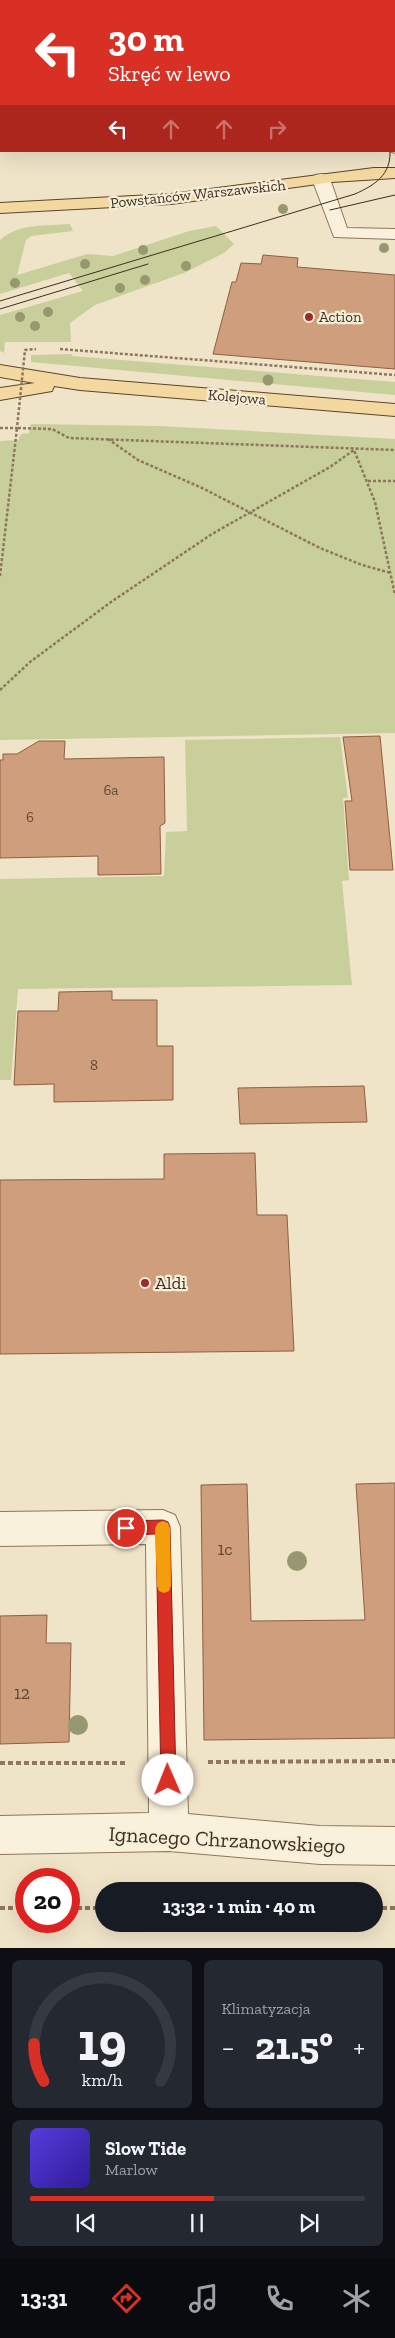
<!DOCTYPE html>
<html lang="pl">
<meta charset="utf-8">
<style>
:root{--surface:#171b24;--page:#242831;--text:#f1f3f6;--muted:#9ea1a6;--line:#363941;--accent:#d93025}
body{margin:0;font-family:"Zilla Slab",serif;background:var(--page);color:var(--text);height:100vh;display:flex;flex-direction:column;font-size:19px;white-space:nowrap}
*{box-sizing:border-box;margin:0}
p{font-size:16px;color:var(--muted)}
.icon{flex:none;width:28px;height:28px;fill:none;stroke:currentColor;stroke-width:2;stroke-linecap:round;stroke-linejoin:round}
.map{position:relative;height:1948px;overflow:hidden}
.drawer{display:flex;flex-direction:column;gap:12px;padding:12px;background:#0d0f14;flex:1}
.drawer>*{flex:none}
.hud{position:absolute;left:0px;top:0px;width:395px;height:152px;box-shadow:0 5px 20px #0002;background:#d93025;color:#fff;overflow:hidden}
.speed{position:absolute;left:15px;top:1868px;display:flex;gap:10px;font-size:25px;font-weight:700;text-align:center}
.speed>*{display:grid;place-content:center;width:65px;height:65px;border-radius:50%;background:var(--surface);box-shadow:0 5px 20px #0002;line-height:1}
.speed .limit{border:8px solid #d22;background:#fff;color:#111}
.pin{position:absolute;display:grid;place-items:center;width:42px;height:42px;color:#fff;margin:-21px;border:2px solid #fff;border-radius:50%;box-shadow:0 1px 5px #0007}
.me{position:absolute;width:55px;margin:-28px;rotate:359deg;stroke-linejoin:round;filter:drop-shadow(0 0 4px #0008)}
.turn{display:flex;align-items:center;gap:18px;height:105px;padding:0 25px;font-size:22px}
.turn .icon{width:65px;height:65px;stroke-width:2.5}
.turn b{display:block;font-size:35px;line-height:42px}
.lanes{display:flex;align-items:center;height:48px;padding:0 25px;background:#0003;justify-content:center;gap:25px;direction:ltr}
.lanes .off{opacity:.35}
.big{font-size:38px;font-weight:700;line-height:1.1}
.drawer .card{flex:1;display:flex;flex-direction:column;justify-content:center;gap:8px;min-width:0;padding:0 18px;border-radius:8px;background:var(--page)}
.drawer .dial{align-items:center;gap:0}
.dial svg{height:130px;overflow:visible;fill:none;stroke:var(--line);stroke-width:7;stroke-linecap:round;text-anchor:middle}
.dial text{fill:var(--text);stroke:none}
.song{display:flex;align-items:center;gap:15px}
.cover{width:60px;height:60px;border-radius:8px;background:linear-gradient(135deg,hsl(250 70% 55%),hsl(250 70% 35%))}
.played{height:5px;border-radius:2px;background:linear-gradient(90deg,var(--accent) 55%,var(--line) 55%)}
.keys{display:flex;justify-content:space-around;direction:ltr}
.heat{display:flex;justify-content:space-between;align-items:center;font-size:28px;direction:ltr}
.drawer .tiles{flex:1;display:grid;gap:12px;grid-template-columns:1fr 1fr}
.card:last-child{grid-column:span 2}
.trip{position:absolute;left:95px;top:1882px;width:288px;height:50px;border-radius:25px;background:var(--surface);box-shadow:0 5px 20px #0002;font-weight:700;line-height:50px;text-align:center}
.dock{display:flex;height:80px;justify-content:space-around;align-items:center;background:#090b0e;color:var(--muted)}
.dock .icon{width:35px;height:35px}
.dock .on{color:var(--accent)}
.dock b{font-size:22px;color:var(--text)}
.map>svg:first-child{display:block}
.green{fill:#c9cf9b}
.building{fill:#cf9f7d;stroke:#8d5f41}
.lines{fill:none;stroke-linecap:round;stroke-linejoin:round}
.minor-casing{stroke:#8d765c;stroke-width:2}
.major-casing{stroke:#5b4430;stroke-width:2}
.path-far2{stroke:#8d765c;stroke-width:2;stroke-dasharray:2.5 1;stroke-linecap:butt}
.path-far1{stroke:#8d765c;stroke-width:2.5;stroke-dasharray:3 2;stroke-linecap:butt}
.path{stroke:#8d765c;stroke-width:4;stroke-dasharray:5 3;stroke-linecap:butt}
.minor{fill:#faf1dc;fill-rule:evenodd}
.major{fill:#f3d9a0;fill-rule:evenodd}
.tram{stroke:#3d2e20;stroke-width:1}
.path-bridge{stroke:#8d765c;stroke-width:2.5;stroke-dasharray:3 2;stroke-linecap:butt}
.tree{fill:#96986f}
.route{fill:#d93025;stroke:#8d1f18}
.slow{fill:#f59e0b}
.poi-dot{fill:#9e2a2b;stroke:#f7eed8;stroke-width:2}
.labels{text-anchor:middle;stroke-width:4.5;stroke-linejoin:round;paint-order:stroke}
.far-street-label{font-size:15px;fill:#3d2e20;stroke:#f7eed8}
.far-poi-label{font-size:15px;fill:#3d2e20;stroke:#f7eed8;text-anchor:start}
.number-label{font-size:15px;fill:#624a37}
.poi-label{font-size:18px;fill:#3d2e20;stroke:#f7eed8;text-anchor:start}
.near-number-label{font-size:18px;fill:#624a37}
.near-street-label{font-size:21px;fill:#3d2e20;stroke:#f7eed8}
</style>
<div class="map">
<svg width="395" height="1948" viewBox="0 0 395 1948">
<rect width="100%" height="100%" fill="#f0e4c8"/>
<path class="green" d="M70,224L73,231L31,236L26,240L17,275L87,254L113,256L189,231L216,226L234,244L224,253L184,273L95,305L70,323L71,342H5L4,353L0,351V315L83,291L69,273L0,294V240C18,223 47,226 70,224Z
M72,354V356L395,382V395L31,362V355Z
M31,424L160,426L395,439V733L0,740V441L18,440L21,434L29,433Z
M340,737L348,798H343L349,880L342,881L352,985L18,989L11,1080H0V879L164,876L166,832L187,831L185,740Z"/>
<path class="building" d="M263,255L298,258L297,267L395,275V369L213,354L232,282H236L241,263L261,264Z
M380,736L393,870H350L345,801H352L343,737Z
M39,741H65L64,759L164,757L165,823L160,826L161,874L98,875V856L0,858V760H3V754H17Z
M112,991V1000H157V1046H173V1100L54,1102V1084L14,1085L18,1011H58L59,992Z
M364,1086L367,1122L240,1124L238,1088Z
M255,1153L257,1215H287L294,1351L0,1354V1180L164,1179V1154Z
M395,1483V1738L204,1740L201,1485L247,1484L251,1621L365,1620L356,1484Z
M47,1615L46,1643H71L69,1742L0,1744V1616Z"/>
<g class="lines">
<g class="minor-casing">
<path id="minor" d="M310,0H325V1H310Z
M394,81H395V91H394Z
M394,141H395V153L389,151H394Z
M321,174L327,175L330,179L347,228L395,229V239L334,237L312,179L315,175Z
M163,1510L175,1515L180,1527L188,1814L320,1826L395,1827V1865L320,1864L169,1851L0,1854V1816L149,1813L146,1544L0,1546V1512Z"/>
</g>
<g class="major-casing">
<path id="major" d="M374,168H395V178L332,182L171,204L0,213V203L171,194Z
M0,365L80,378L395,404V416L80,390L54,386L52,391L0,400V388L35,383L0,377Z"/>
</g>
<path class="path-far2" d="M0,122L1,114"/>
<path class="path-far1" d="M60,349L395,375
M108,439L138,460L200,487L320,548L362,565L391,573
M368,481H395
M0,576L17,428L52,429L69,438L395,450
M0,690L30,662L111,602L212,534L330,467L354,450L375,502L395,595"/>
<path class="path" d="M208,1762L395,1761
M0,1763H127
M0,1908H26
M69,1908H104
M374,1908H395"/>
<use href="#minor" class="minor"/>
<use href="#major" class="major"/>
<path class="tram" d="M330,210L395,195
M0,301L355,194C375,185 391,175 390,151
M0,309L148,264"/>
<path class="path-bridge" d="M0,428H17L25,350L36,349"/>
</g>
<g class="tree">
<circle cx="283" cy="209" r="5"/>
<circle cx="384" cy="248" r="5"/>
<circle cx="143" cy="250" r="5"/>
<circle cx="85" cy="264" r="5"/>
<circle cx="186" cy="266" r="5"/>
<circle cx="145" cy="280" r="5"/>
<circle cx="15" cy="283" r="5"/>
<circle cx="120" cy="288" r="5"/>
<circle cx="48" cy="312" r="5"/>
<circle cx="20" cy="317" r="5"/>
<circle cx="35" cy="326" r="5"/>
<circle cx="268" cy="380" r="5.5"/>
<circle cx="297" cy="1561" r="10"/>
<circle cx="78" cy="1725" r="10"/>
</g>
<path class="route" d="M163,1520L168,1522L170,1527L176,1780L174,1785L168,1788L163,1785L161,1780L156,1534L126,1535L121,1533L119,1528L121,1523L126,1521Z"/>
<path class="slow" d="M163,1521L168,1523L170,1528L171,1586L169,1591L164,1593L159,1591L157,1586L155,1528L158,1523Z"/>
<g class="poi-dot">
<circle cx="309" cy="317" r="5"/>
<circle cx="145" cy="1283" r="5"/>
</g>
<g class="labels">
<g class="far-street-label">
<text transform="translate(198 194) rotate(-6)" y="5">Powstańców Warszawskich</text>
<text transform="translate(237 397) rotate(5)" y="5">Kolejowa</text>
</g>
<g class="far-poi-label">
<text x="319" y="322">Action</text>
</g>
<g class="number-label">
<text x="111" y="795">6a</text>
<text x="30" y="822">6</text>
<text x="94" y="1070">8</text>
</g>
<g class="poi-label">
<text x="155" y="1289">Aldi</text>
</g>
<g class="near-number-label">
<text x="225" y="1555">1c</text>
<text x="22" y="1699">12</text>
</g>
<g class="near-street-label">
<text transform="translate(227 1840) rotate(3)" y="7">Ignacego Chrzanowskiego</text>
</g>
</g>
</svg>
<div class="speed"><div class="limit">20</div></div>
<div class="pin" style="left:126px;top:1528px;background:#d93025"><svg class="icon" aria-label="arrive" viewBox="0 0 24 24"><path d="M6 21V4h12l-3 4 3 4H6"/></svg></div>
<svg class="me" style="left:168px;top:1780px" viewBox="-20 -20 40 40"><circle r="19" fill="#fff"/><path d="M0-13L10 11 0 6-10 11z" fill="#d93025"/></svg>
<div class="trip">13:32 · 1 min · 40 m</div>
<div class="hud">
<div class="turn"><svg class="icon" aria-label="left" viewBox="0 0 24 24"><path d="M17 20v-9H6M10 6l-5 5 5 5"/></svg><div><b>30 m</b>Skręć w lewo</div></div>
<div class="lanes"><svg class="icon" aria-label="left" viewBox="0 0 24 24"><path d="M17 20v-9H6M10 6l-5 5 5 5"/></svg><svg class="icon off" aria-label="ahead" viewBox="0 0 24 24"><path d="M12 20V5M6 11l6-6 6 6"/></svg><svg class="icon off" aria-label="ahead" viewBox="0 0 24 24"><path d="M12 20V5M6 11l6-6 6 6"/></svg><svg class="icon off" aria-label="right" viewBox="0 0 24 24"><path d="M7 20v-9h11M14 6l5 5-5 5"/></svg></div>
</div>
</div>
<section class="drawer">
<div class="tiles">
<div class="card dial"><svg viewBox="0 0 100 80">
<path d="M14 69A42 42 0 1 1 86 69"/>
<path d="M14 69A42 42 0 0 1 8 46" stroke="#d93025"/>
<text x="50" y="56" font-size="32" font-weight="700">19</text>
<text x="50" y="72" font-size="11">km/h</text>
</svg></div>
<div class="card"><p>Klimatyzacja</p>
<div class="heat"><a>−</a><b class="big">21.5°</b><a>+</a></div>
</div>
<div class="card">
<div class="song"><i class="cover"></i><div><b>Slow Tide</b><p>Marlow</p></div></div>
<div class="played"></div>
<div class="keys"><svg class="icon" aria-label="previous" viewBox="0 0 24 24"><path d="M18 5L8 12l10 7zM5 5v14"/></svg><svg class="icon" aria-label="pause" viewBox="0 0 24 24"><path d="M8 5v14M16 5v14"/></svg><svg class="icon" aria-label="next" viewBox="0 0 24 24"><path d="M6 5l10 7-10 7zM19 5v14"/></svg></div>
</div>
</div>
</section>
<nav class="dock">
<b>13:31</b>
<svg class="icon on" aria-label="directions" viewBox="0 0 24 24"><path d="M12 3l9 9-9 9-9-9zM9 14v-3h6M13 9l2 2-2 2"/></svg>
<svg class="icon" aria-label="music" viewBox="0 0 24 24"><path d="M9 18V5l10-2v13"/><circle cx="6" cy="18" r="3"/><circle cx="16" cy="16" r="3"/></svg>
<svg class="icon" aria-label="phone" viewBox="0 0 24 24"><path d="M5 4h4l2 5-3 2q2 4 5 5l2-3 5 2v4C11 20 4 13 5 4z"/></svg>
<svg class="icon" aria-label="climate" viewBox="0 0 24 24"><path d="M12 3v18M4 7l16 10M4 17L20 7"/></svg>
</nav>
